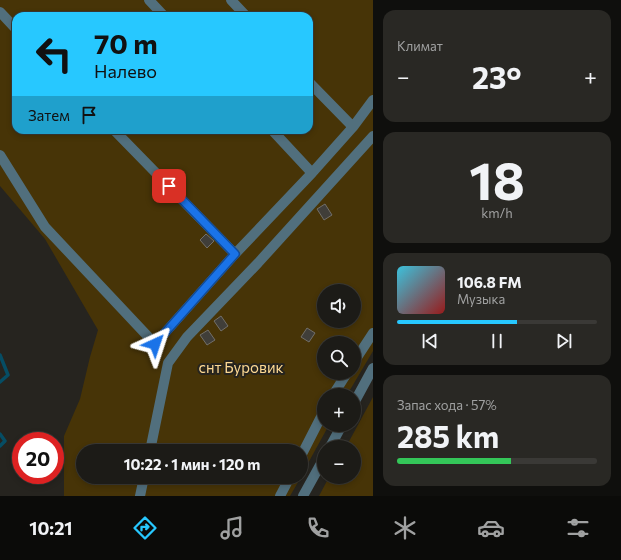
<!DOCTYPE html>
<html lang="ru">
<meta charset="utf-8">
<style>
:root{--surface:#1c1b17;--page:#292824;--text:#f1f3f6;--muted:#a0a1a1;--line:#3a3936;--accent:#27c8ff}
body{margin:0;font-family:Commissioner,sans-serif;background:var(--page);color:var(--text);height:100vh;display:flex;flex-direction:column;font-size:15px;white-space:nowrap}
*{box-sizing:border-box;margin:0}
p{font-size:13px;color:var(--muted)}
.icon{flex:none;width:22px;height:22px;fill:none;stroke:currentColor;stroke-width:2;stroke-linecap:round;stroke-linejoin:round}
.map{position:relative;flex:1;overflow:hidden}
.details{display:flex;flex-direction:column;gap:10px;padding:10px;background:#0f0f0d;width:248px}
.details>*{flex:none}
.banner{position:absolute;left:12px;top:12px;width:301px;height:122px;border-radius:12px;box-shadow:0 2px 6px #0003,0 0 0 1px var(--line);background:#27c8ff;color:#111;overflow:hidden}
.controls{position:absolute;left:317px;top:284px;display:grid;gap:8px}
.controls a{display:grid;place-items:center;width:44px;height:44px;border-radius:50%;background:var(--surface);box-shadow:0 2px 6px #0003,0 0 0 1px var(--line);font-size:20px}
.speed{position:absolute;left:12px;top:432px;display:flex;gap:8px;font-size:20px;font-weight:700;text-align:center}
.speed>*{display:grid;place-content:center;width:52px;height:52px;border-radius:50%;background:var(--surface);box-shadow:0 2px 6px #0003,0 0 0 1px var(--line);line-height:1}
.speed .limit{border:6px solid #d22;background:#fff;color:#111}
.pin{position:absolute;display:grid;place-items:center;width:34px;height:34px;color:#fff;margin:-17px;border-radius:8px;box-shadow:0 2px 6px #0006}
.me{position:absolute;width:44px;margin:-22px;rotate:42deg;stroke-linejoin:round;filter:drop-shadow(0 0 3px #0008)}
.turn{display:flex;align-items:center;gap:14px;height:84px;padding:0 16px;font-size:18px}
.turn .icon{width:52px;height:52px;stroke-width:2.5}
.turn b{display:block;font-size:28px;line-height:34px}
.then{display:flex;align-items:center;height:38px;padding:0 16px;background:#0003;gap:8px;font-size:15px}
.big{font-size:30px;font-weight:700;line-height:1.1}
.details .card{flex:1;display:flex;flex-direction:column;justify-content:center;gap:6px;min-width:0;padding:0 14px;border-radius:12px;background:var(--page)}
.details .dial{align-items:center;gap:0}
.dial b{font-size:52px;line-height:1}
.song{display:flex;align-items:center;gap:12px}
.cover{width:48px;height:48px;border-radius:6px;background:linear-gradient(135deg,hsl(190 70% 55%),hsl(0 70% 35%))}
.played{height:4px;border-radius:2px;background:linear-gradient(90deg,var(--accent) 60%,var(--line) 60%)}
.keys{display:flex;justify-content:space-around;direction:ltr}
.heat{display:flex;justify-content:space-between;align-items:center;font-size:22px;direction:ltr}
.charge{height:6px;border-radius:3px;background:linear-gradient(90deg,#34c759 57%,var(--line) 0)}
.trip{position:absolute;left:76px;top:444px;width:232px;height:40px;border-radius:20px;background:var(--surface);box-shadow:0 2px 6px #0003,0 0 0 1px var(--line);font-weight:700;line-height:40px;text-align:center}
.tabs{display:flex;height:64px;justify-content:space-around;align-items:center;background:#0b0b09;color:var(--muted)}
.tabs .icon{width:28px;height:28px}
.tabs .current{color:var(--accent)}
.tabs b{font-size:18px;color:var(--text)}
main{display:flex;flex:1;min-height:0}
.map>svg:first-child{display:block}
.green{fill:#473407;fill-rule:evenodd}
.lines{fill:none;stroke-linecap:round;stroke-linejoin:round}
.stream{stroke:#064d64;stroke-width:3.5}
.building{fill:#403e39;stroke:#726f69}
.minor{stroke:#516f7d;stroke-width:10}
.route-casing{stroke:#114b97;stroke-width:10}
.route{stroke:#1a73e8;stroke-width:7}
.labels{text-anchor:middle;stroke-width:4;stroke-linejoin:round;paint-order:stroke}
.park-label{font-size:15px;fill:#fcd892;stroke:#26241f}
</style>
<main>
<div class="map">
<svg width="373" height="496" viewBox="0 0 373 496">
<rect width="100%" height="100%" fill="#26241f"/>
<path class="green" d="M0,0H373V351L347,395H324V425H329L301,476V451H83V477H301L290,496H64V436L80,399L90,357L98,330L45,239L0,186ZM16,16H309V130H16ZM324,291H354V321H324ZM324,343H354V373H324Z
M373,397V496H319L329,477H354V447H346Z"/>
<g class="lines">
<path class="stream" d="M0,355L8,375L0,382
M0,434L5,441L0,446"/>
</g>
<path class="building" d="M325,204L332,215L324,220L317,209Z
M206,234L214,241L207,248L200,240Z
M221,316L228,326L221,331L214,321Z
M307,328L315,333L309,342L301,337Z
M208,330L215,340L207,345L200,335Z"/>
<g class="lines">
<path class="minor" d="M149,0L164,16
M231,0L246,16
M0,12L16,29
M309,82L353,127
M114,130L235,254
M272,130L312,173
M0,155L45,227L155,344L235,254L312,173L353,127L373,100
M354,362L373,333
M333,395L347,373
M354,403L373,368
M330,447L342,425
M150,451L168,363L187,337L258,263L373,136
M301,456L324,411
M140,496L144,477
M280,496L290,477
M303,496L324,458"/>
</g>
<g class="lines">
<g class="route-casing">
<path id="route" d="M155,344L235,254L169,186"/>
</g>
<use href="#route" class="route"/>
</g>
<g class="labels">
<g class="park-label">
<text x="241" y="373">снт Буровик</text>
</g>
</g>
</svg>
<div class="controls">
<a><svg class="icon" aria-label="sound" viewBox="0 0 24 24"><path d="M4 9h4l5-4v14l-5-4H4zM17 9q2 3 0 6"/></svg></a>
<a><svg class="icon" aria-label="search" viewBox="0 0 24 24"><circle cx="10" cy="10" r="6"/><path d="M15 15l6 6"/></svg></a>
<a>+</a>
<a>−</a>
</div>
<div class="speed"><div class="limit">20</div></div>
<div class="pin" style="left:169px;top:186px;background:#d93025"><svg class="icon" aria-label="arrive" viewBox="0 0 24 24"><path d="M6 21V4h12l-3 4 3 4H6"/></svg></div>
<svg class="me" style="left:155px;top:344px" viewBox="-20 -20 40 40"><path d="M0-17L14 15 0 8-14 15z" fill="#1a73e8" stroke="#fff" stroke-width="4"/></svg>
<div class="trip">10:22 · 1 мин · 120 m</div>
<div class="banner">
<div class="turn"><svg class="icon" aria-label="left" viewBox="0 0 24 24"><path d="M17 20v-9H6M10 6l-5 5 5 5"/></svg><div><b>70 m</b>Налево</div></div>
<div class="then">Затем<svg class="icon" aria-label="arrive" viewBox="0 0 24 24"><path d="M6 21V4h12l-3 4 3 4H6"/></svg></div>
</div>
</div>
<section class="details">
<div class="card"><p>Климат</p>
<div class="heat"><a>−</a><b class="big">23°</b><a>+</a></div>
</div>
<div class="card dial"><b>18</b><p>km/h</p></div>
<div class="card">
<div class="song"><i class="cover"></i><div><b>106.8 FM</b><p>Музыка</p></div></div>
<div class="played"></div>
<div class="keys"><svg class="icon" aria-label="previous" viewBox="0 0 24 24"><path d="M18 5L8 12l10 7zM5 5v14"/></svg><svg class="icon" aria-label="pause" viewBox="0 0 24 24"><path d="M8 5v14M16 5v14"/></svg><svg class="icon" aria-label="next" viewBox="0 0 24 24"><path d="M6 5l10 7-10 7zM19 5v14"/></svg></div>
</div>
<div class="card"><p>Запас хода · 57%</p><b class="big">285 km</b><div class="charge"></div></div>
</section>
</main>
<nav class="tabs">
<b>10:21</b>
<svg class="icon current" aria-label="directions" viewBox="0 0 24 24"><path d="M12 3l9 9-9 9-9-9zM9 14v-3h6M13 9l2 2-2 2"/></svg>
<svg class="icon" aria-label="music" viewBox="0 0 24 24"><path d="M9 18V5l10-2v13"/><circle cx="6" cy="18" r="3"/><circle cx="16" cy="16" r="3"/></svg>
<svg class="icon" aria-label="phone" viewBox="0 0 24 24"><path d="M5 4h4l2 5-3 2q2 4 5 5l2-3 5 2v4C11 20 4 13 5 4z"/></svg>
<svg class="icon" aria-label="climate" viewBox="0 0 24 24"><path d="M12 3v18M4 7l16 10M4 17L20 7"/></svg>
<svg class="icon" aria-label="car" viewBox="0 0 24 24"><path d="M5 17H2v-5l4-1 3-4h7l3 4 3 1v5h-3M9 17h6M6 11h13"/><circle cx="7" cy="17" r="2"/><circle cx="17" cy="17" r="2"/></svg>
<svg class="icon" aria-label="filters" viewBox="0 0 24 24"><path d="M4 7h16M4 17h16"/><circle cx="9" cy="7" r="2"/><circle cx="15" cy="17" r="2"/></svg>
</nav>
